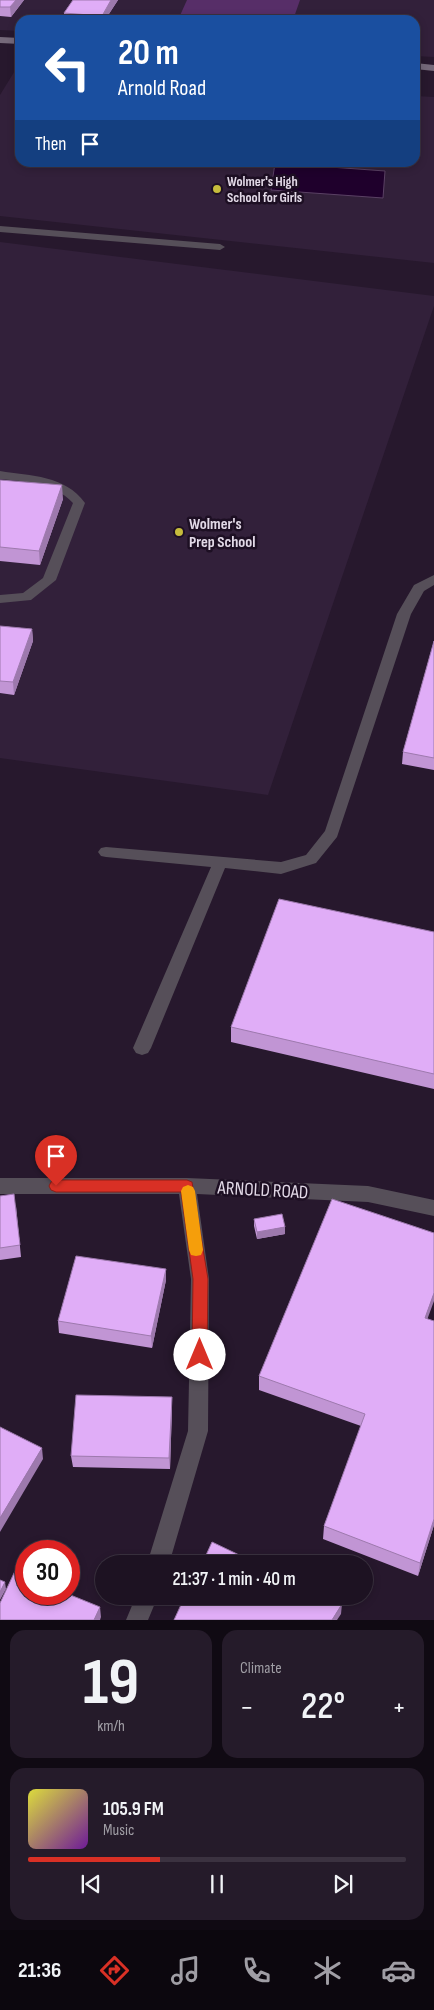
<!DOCTYPE html>
<meta charset="utf-8">
<style>
:root{--surface:#1d1222;--page:#251b2a;--text:#f1f3f6;--muted:#a09ea5;--line:#3b3240;--accent:#d93025}
body{margin:0;font-family:"Sofia Sans Condensed",sans-serif;background:var(--page);color:var(--text);height:100vh;display:flex;flex-direction:column;font-size:19px;white-space:nowrap}
*{box-sizing:border-box;margin:0}
p{font-size:16px;color:var(--muted)}
.icon{flex:none;width:28px;height:28px;fill:none;stroke:currentColor;stroke-width:2;stroke-linecap:round;stroke-linejoin:round}
.map{position:relative;height:1620px;overflow:hidden}
.panel{display:flex;flex-direction:column;gap:10px;padding:10px;background:#100a13;flex:1}
.panel>*{flex:none}
.top-card{position:absolute;left:15px;top:15px;width:405px;height:152px;border-radius:15px;box-shadow:0 2px 8px #0003,0 0 0 1px var(--line);background:#1a4fa0;color:#fff;overflow:hidden}
.speed{position:absolute;left:15px;top:1540px;display:flex;gap:10px;font-size:25px;font-weight:700;text-align:center}
.speed>*{display:grid;place-content:center;width:65px;height:65px;border-radius:50%;background:var(--surface);box-shadow:0 2px 8px #0003,0 0 0 1px var(--line);line-height:1}
.speed .limit{border:8px solid #d22;background:#fff;color:#111}
.pin{position:absolute;display:grid;place-items:center;width:42px;height:42px;color:#fff;margin:-51px -21px;border-radius:50% 50% 50% 0;rotate:-45deg;box-shadow:0 0 5px #0007}
.pin .icon{rotate:45deg}
.me{position:absolute;width:55px;margin:-28px;rotate:0deg;stroke-linejoin:round;filter:drop-shadow(0 0 4px #0008)}
.turn{display:flex;align-items:center;gap:18px;height:105px;padding:0 20px;font-size:22px}
.turn .icon{width:65px;height:65px;stroke-width:2.5}
.turn b{display:block;font-size:35px;line-height:42px}
.then{display:flex;align-items:center;height:48px;padding:0 20px;background:#0003;gap:10px;font-size:19px}
.big{font-size:38px;font-weight:600;line-height:1.1}
.panel .card{flex:1;display:flex;flex-direction:column;justify-content:center;gap:8px;min-width:0;padding:0 18px;border-radius:15px;background:var(--page)}
.panel .dial{align-items:center;gap:0}
.dial b{font-size:65px;line-height:1}
.song{display:flex;align-items:center;gap:15px}
.cover{width:60px;height:60px;border-radius:8px;background:linear-gradient(135deg,hsl(60 70% 55%),hsl(280 70% 35%))}
.played{height:5px;border-radius:2px;background:linear-gradient(90deg,var(--accent) 35%,var(--line) 35%)}
.keys{display:flex;justify-content:space-around;direction:ltr}
.heat{display:flex;justify-content:space-between;align-items:center;font-size:28px;direction:ltr}
.panel .tiles{flex:1;display:grid;gap:10px;grid-template-columns:1fr 1fr}
.card:last-child{grid-column:span 2}
.trip{position:absolute;left:95px;top:1555px;width:278px;height:50px;border-radius:25px;background:var(--surface);box-shadow:0 2px 8px #0003,0 0 0 1px var(--line);font-weight:600;line-height:50px;text-align:center}
.tab-bar{display:flex;height:80px;justify-content:space-around;align-items:center;background:#0c070e;color:var(--muted)}
.tab-bar .icon{width:35px;height:35px}
.tab-bar .selected{color:var(--accent)}
.tab-bar b{font-size:22px;color:var(--text)}
.map>svg:first-child{display:block}
.built{fill:#32203a}
.green{fill:#572e68}
.water{fill:#1f002c;stroke:#5a4164}
.lines{fill:none;stroke-linecap:round;stroke-linejoin:round}
.lane{fill:#564f59;fill-rule:evenodd}
.street{fill:#564f59;fill-rule:evenodd}
.secondary{fill:#75697a;fill-rule:evenodd}
.wall{fill:#c195d4}
.shaded-wall{fill:#9d79ad}
.building{fill:#e0adf7;stroke:#9d79ad}
.route{fill:#d93025;stroke:#8d1f18}
.slow{fill:#f59e0b}
.poi-dot{fill:#c6bc3c;stroke:#1d0f23;stroke-width:2}
.labels{text-anchor:middle;stroke-width:5;stroke-linejoin:round;paint-order:stroke}
.far-poi-label{font-size:14px;font-weight:bold;fill:#e2d9e7;stroke:#1d0f23;text-anchor:start}
.poi-label{font-size:16px;font-weight:bold;fill:#e2d9e7;stroke:#1d0f23;text-anchor:start}
.near-street-label{font-size:19px;fill:#e2d9e7;stroke:#1d0f23}
</style>
<div class="map">
<svg width="434" height="1620" viewBox="0 0 434 1620">
<rect width="100%" height="100%" fill="#27182d"/>
<path class="built" d="M0,0H434V57L415,56V20H20V31L0,30Z
M16,69L20,70V162H415V96L434,97V263L0,216V95Z
M0,242L434,296V306L268,795L0,758Z"/>
<path class="green" d="M187,0H300L293,20H178Z"/>
<path class="water" d="M275,163L385,171L383,198L271,190Z"/>
<g class="lines">
<path class="lane" d="M0,226L220,244L225,247L220,250L0,232Z
M0,471C31,476 65,475 85,503L56,580L31,600L0,603V595L23,593L43,578L73,503C53,482 27,482 0,479Z
M434,575V585L424,591L411,614L337,837L316,863L281,874L225,868L151,1048L148,1053L142,1055L136,1053L133,1048L211,867L106,857L101,856L98,852L101,848L106,847L281,862L306,855L325,831L397,614L414,585Z"/>
<path class="street" d="M0,1178H187L368,1186L434,1200V1216L368,1202L197,1194L209,1279L208,1431L169,1564H147L188,1431L191,1279L179,1194H0Z
M136,1596H158L148,1620H126Z"/>
<path class="secondary" d="M0,37L20,38V44L0,43Z
M415,63L434,65V71L415,69Z"/>
</g>
<path class="wall" d="M0,0H24L11,17L0,16Z
M73,0H118L105,20H64V13Z
M0,480L63,499L40,565L0,561Z
M0,626L32,629L33,641L14,695L0,693Z
M434,641V770L402,764L403,752Z
M434,932V1089L231,1042V1027Z
M0,1196L16,1206L21,1257L0,1260Z
M254,1219L285,1234L257,1239L254,1226Z
M166,1269V1280L152,1348L59,1333L58,1321Z
M428,1319L434,1525L418,1576L323,1539L324,1526L361,1426L259,1390V1376Z
M172,1408L170,1469L73,1467L71,1456Z"/>
<path class="shaded-wall" d="M16,0H24L11,17L10,7Z
M111,0H118L105,20H102V16Z
M62,485L63,499L40,565L39,551Z
M32,629L33,641L14,695L13,682Z
M285,1227V1234L257,1239V1232Z
M166,1269V1280L152,1348L151,1336Z
M434,1293V1301L423,1331L425,1318Z
M172,1397V1408L170,1469L169,1458Z
M42,1448L43,1459L0,1532V1518Z
M434,1519V1525L418,1576L420,1563Z
M5,1582L6,1589L0,1600V1592Z
M342,1604L341,1614L337,1620H332Z
M100,1607L101,1617L100,1620H94Z"/>
<path class="building" d="M0,0H16L10,7H0Z
M73,0H111L102,16L64,13Z
M0,480L62,485L39,551L0,547Z
M0,626L32,629L13,682L0,681Z
M434,641V758L403,752Z
M279,899L434,932V1074L231,1027Z
M14,1194L20,1245L0,1248V1196Z
M332,1199L434,1233V1293L425,1318L434,1321V1519L420,1563L324,1526L365,1414L259,1376Z
M282,1214L285,1227L257,1232L254,1219Z
M76,1256L166,1269L151,1336L58,1321Z
M76,1395L172,1397L169,1458L71,1456Z
M0,1427L42,1448L0,1518Z
M212,1542L258,1564H202Z
M15,1571L26,1576V1594H68L100,1607L94,1620H0V1603Z
M0,1580L5,1582L0,1592Z
M185,1596H327L342,1604L332,1620H174Z"/>
<path class="route" d="M56,1180H187L192,1182L208,1279L207,1355L205,1360L200,1362L194,1360L192,1355L193,1279L181,1192H56L51,1190L49,1186L51,1182Z"/>
<path class="slow" d="M188,1185L193,1187L195,1191L203,1250L201,1255L196,1256L191,1255L189,1250L181,1191L183,1187Z"/>
<g class="poi-dot">
<circle cx="217" cy="189" r="5"/>
<circle cx="179" cy="532" r="5"/>
</g>
<g class="labels">
<g class="far-poi-label">
<text x="227" y="186">Wolmer's High<tspan x="227" dy="16">School for Girls</tspan></text>
</g>
<g class="poi-label">
<text x="189" y="529">Wolmer's<tspan x="189" dy="18">Prep School</tspan></text>
</g>
<g class="near-street-label">
<text transform="translate(263 1189) rotate(3)" y="7">ARNOLD ROAD</text>
</g>
</g>
</svg>
<div class="speed"><div class="limit">30</div></div>
<div class="pin" style="left:56px;top:1186px;background:#d93025"><svg class="icon" aria-label="arrive" viewBox="0 0 24 24"><path d="M6 21V4h12l-3 4 3 4H6"/></svg></div>
<svg class="me" style="left:200px;top:1355px" viewBox="-20 -20 40 40"><circle r="19" fill="#fff"/><path d="M0-13L10 11 0 6-10 11z" fill="#d93025"/></svg>
<div class="trip">21:37 · 1 min · 40 m</div>
<div class="top-card">
<div class="turn"><svg class="icon" aria-label="left" viewBox="0 0 24 24"><path d="M17 20v-9H6M10 6l-5 5 5 5"/></svg><div><b>20 m</b>Arnold Road</div></div>
<div class="then">Then<svg class="icon" aria-label="arrive" viewBox="0 0 24 24"><path d="M6 21V4h12l-3 4 3 4H6"/></svg></div>
</div>
</div>
<section class="panel">
<div class="tiles">
<div class="card dial"><b>19</b><p>km/h</p></div>
<div class="card"><p>Climate</p>
<div class="heat"><a>−</a><b class="big">22°</b><a>+</a></div>
</div>
<div class="card">
<div class="song"><i class="cover"></i><div><b>105.9 FM</b><p>Music</p></div></div>
<div class="played"></div>
<div class="keys"><svg class="icon" aria-label="previous" viewBox="0 0 24 24"><path d="M18 5L8 12l10 7zM5 5v14"/></svg><svg class="icon" aria-label="pause" viewBox="0 0 24 24"><path d="M8 5v14M16 5v14"/></svg><svg class="icon" aria-label="next" viewBox="0 0 24 24"><path d="M6 5l10 7-10 7zM19 5v14"/></svg></div>
</div>
</div>
</section>
<nav class="tab-bar">
<b>21:36</b>
<svg class="icon selected" aria-label="directions" viewBox="0 0 24 24"><path d="M12 3l9 9-9 9-9-9zM9 14v-3h6M13 9l2 2-2 2"/></svg>
<svg class="icon" aria-label="music" viewBox="0 0 24 24"><path d="M9 18V5l10-2v13"/><circle cx="6" cy="18" r="3"/><circle cx="16" cy="16" r="3"/></svg>
<svg class="icon" aria-label="phone" viewBox="0 0 24 24"><path d="M5 4h4l2 5-3 2q2 4 5 5l2-3 5 2v4C11 20 4 13 5 4z"/></svg>
<svg class="icon" aria-label="climate" viewBox="0 0 24 24"><path d="M12 3v18M4 7l16 10M4 17L20 7"/></svg>
<svg class="icon" aria-label="car" viewBox="0 0 24 24"><path d="M5 17H2v-5l4-1 3-4h7l3 4 3 1v5h-3M9 17h6M6 11h13"/><circle cx="7" cy="17" r="2"/><circle cx="17" cy="17" r="2"/></svg>
</nav>
